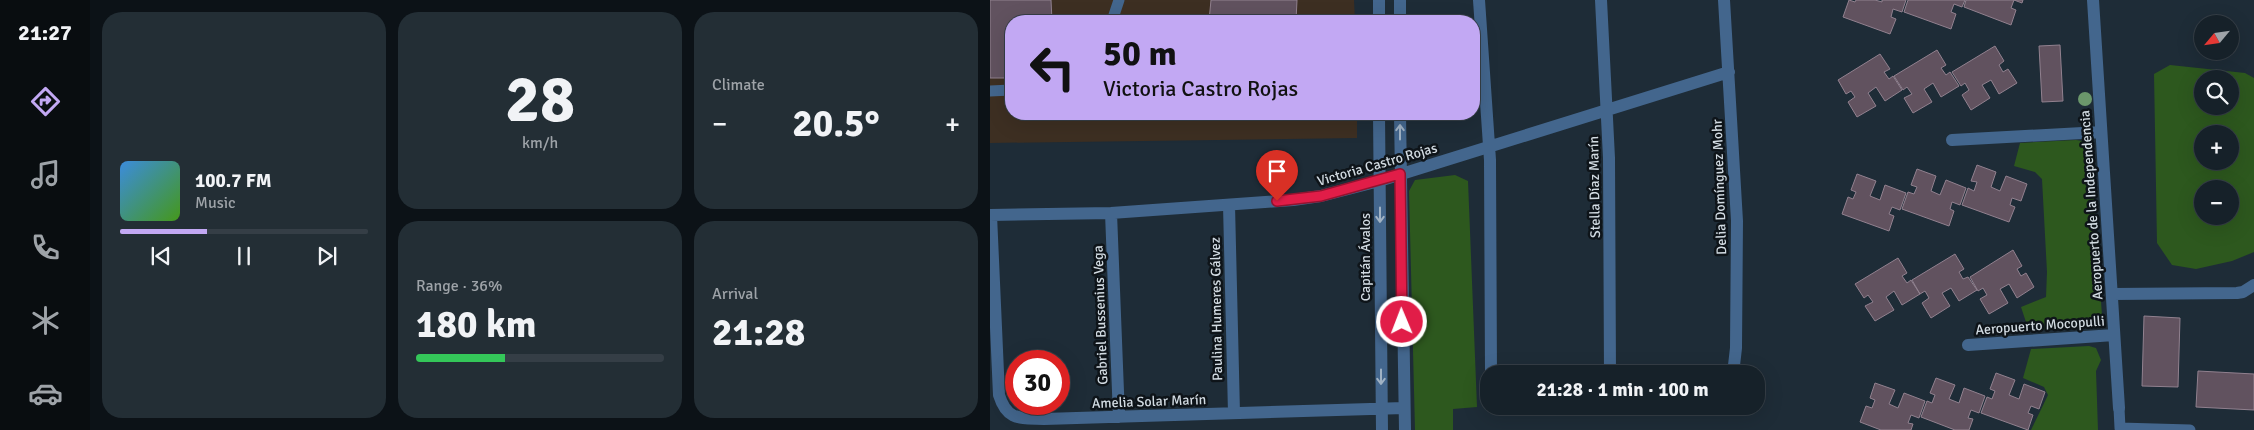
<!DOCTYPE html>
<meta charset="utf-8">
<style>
:root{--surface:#162129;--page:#232e35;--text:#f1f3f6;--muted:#9ea3a8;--line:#353e46;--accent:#c2a8f3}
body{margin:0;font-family:Signika,sans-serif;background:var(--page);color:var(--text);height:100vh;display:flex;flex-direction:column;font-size:19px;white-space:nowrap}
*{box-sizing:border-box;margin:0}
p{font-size:16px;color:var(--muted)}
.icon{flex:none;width:28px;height:28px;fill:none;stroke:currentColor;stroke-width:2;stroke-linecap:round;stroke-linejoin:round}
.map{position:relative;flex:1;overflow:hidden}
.drawer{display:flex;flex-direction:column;gap:12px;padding:12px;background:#0c1217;width:900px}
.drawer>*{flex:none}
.guide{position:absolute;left:15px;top:15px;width:475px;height:105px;border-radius:20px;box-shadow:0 5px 20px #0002,0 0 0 1px var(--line);background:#c2a8f3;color:#111;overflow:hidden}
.needle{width:32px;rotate:241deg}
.buttons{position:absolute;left:1204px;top:15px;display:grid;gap:10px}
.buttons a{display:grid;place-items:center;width:45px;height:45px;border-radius:50%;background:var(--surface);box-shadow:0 5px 20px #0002,0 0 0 1px var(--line);font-size:25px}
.speed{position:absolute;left:15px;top:350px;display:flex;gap:10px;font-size:25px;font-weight:700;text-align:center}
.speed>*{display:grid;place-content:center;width:65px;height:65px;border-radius:50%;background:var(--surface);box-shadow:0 5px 20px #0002,0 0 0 1px var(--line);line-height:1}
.speed .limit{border:8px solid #d22;background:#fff;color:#111}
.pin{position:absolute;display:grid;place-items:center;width:42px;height:42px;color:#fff;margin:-51px -21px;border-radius:50% 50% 50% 0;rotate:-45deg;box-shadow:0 0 5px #0007}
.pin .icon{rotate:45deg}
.me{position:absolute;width:55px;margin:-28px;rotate:359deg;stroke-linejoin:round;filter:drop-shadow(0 0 4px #0008)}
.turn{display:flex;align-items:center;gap:18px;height:105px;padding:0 15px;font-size:22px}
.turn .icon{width:65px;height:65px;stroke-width:2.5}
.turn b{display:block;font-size:35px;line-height:42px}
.big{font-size:38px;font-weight:700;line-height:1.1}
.drawer .card{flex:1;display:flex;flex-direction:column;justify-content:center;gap:8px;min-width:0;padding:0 18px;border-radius:20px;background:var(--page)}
.drawer .dial{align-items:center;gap:0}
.dial b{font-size:65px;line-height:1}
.song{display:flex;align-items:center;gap:15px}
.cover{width:60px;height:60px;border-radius:8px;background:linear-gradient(135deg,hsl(210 70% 55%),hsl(100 70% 35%))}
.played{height:5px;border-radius:2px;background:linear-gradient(90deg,var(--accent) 35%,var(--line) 35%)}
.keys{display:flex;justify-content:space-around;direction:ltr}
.heat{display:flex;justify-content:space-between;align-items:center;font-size:28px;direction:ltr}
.charge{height:8px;border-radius:4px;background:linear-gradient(90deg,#34c759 36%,var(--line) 0)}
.drawer .tiles{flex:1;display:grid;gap:12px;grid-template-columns:repeat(3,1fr)}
.card:first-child{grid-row:span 2}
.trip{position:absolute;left:490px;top:365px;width:285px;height:50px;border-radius:20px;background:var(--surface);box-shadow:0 5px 20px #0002,0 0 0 1px var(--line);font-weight:700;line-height:50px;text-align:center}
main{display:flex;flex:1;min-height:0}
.dock{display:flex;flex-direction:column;width:90px;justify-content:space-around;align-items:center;background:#090d10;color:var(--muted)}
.dock .icon{width:35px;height:35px}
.dock .active{color:var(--accent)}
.dock b{font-size:22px;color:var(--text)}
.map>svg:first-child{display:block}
.industrial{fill:#3d2f22}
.green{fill:#2d581e;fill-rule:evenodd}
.building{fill:#61525f;stroke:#91818f}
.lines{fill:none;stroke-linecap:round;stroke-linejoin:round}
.lane{stroke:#43668d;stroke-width:11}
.street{stroke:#43668d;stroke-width:12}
.tree{fill:#6b976b}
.oneway{stroke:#a0b2c4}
.route-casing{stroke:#92132f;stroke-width:12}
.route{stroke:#e11d48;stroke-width:9}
.labels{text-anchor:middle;stroke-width:5;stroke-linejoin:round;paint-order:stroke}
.street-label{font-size:14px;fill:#d2dbe2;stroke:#0e1419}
</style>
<main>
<nav class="dock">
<b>21:27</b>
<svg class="icon active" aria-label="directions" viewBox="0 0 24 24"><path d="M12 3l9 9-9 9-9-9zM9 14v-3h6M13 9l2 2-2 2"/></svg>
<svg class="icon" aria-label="music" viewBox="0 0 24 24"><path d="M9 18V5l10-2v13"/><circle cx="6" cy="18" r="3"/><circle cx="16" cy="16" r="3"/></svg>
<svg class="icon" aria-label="phone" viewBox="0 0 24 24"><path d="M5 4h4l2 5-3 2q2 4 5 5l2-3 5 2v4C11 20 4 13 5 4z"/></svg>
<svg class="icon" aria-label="climate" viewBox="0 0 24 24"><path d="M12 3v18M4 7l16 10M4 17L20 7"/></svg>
<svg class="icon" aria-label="car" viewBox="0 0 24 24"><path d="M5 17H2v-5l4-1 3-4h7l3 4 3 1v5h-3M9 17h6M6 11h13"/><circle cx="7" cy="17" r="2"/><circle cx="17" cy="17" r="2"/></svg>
</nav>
<section class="drawer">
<div class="tiles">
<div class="card">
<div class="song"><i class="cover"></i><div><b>100.7 FM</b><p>Music</p></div></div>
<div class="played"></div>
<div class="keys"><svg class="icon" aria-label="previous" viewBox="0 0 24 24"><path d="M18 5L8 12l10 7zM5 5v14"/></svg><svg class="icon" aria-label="pause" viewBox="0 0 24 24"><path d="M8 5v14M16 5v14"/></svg><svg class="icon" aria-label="next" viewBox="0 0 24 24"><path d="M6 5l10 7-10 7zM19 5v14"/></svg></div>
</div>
<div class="card dial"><b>28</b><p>km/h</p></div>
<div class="card"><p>Climate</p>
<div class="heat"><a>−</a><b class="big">20.5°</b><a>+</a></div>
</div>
<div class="card"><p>Range · 36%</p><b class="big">180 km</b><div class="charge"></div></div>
<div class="card"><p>Arrival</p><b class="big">21:28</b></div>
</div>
</section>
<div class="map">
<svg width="1264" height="430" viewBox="0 0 1264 430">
<rect width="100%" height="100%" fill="#1e2c37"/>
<path class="industrial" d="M0,0H364L365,21H21V114H367V138L0,143Z"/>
<path class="green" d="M1180,65L1255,73L1264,78V252L1242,261L1206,269L1182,265L1167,243L1164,74ZM1212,79H1240V106H1212ZM1212,134H1240V161H1212ZM1212,189H1240V216H1212Z
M1086,140C1095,141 1099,143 1101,152L1112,316L1107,323L1100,326L1039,331L1031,307L1056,297L1057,272L1052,179L1045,172L1024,166L1030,143Z
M465,175L478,181L487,407L463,409V430H425L419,191L425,180Z
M1099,346L1106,348L1111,360L1106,371L1108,430H1041L1058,395L1054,387L1033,378L1041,349Z"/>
<path class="building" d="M0,0H61L62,21H21V78H0Z
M221,0H307L306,21H219Z
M859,0L865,2L866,0H885L892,2V0H916L912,12L903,9L901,17L906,19L900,34L853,17Z
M918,0H975L972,7L964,4L961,12L966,14L961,29L914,12Z
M976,0H1033L1032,3L1024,0L1021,8L1026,10L1021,25L974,7Z
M1070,45L1073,101L1052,102L1049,46Z
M1005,46L1014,61L1009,65L1013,72L1018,69L1027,83L1009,94L1001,80L992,85L1000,98L981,110L972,95L979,90L975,83L971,86L962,72Z
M947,50L956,65L951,68L956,75L960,72L969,86L951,97L943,83L934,89L942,102L923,113L914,98L922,94L917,87L913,90L904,76Z
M890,54L900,69L894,72L899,79L903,76L912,90L895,101L886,87L878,93L886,106L867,117L858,102L865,97L861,91L856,94L848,80Z
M987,165L1006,172L1001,187L1010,191L1016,176L1037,184L1031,201L1022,198L1020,205L1025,207L1019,222L972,205L978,188L984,191L987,182L981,181Z
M927,169L946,176L941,191L950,195L956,180L976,188L970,205L962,202L960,209L964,211L959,226L912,209L918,192L924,194L927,187L921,185Z
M867,174L886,181L880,196L890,200L895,185L916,193L910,210L902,207L899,214L904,216L899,231L852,214L858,197L863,199L866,192L861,190Z
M1023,250L1032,266L1027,269L1031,276L1036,273L1044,287L1027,298L1019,284L1010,289L1018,303L999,314L990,299L997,295L993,288L988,291L980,277Z
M965,254L974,269L969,272L973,279L978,277L987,290L969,301L961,288L952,293L960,306L941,318L932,303L939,298L935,291L930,294L922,280Z
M908,258L917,273L912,276L917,283L921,280L930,294L912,305L904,291L896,297L904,310L885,321L875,306L883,302L878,295L874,298L865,284Z
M1154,316L1190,318L1188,387L1152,386Z
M1208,371L1264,374V410L1206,407Z
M1006,373L1025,380L1019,395L1029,399L1034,384L1055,392L1049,409L1041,406L1038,413L1043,415L1038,430L991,413L997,397L1002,399L1005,391L1000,389Z
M946,378L965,385L959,399L969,403L974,388L995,396L989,413L981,410L978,418L983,419L979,430H965L931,417L937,401L942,403L945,395L940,393Z
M885,383L905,390L899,404L908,408L914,393L935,401L929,418L921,415L918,423L923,424L921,430H891L870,422L876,406L882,408L885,400L880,398Z"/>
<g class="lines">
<path class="lane" d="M122,21L129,0
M0,91L21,90
M1129,408L1130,428L1200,430"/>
<path class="street" d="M389,0V21
M410,0V21
M489,0L500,160L501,374
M611,0L619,158L620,374
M734,0L747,221L746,348L743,374
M1103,0L1129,408
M389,114L392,430
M410,114L415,430
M962,140L1111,132
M239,205L244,413
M121,213L129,417
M0,215L121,213L303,200L331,196L389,181L739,72
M1,215L9,395C17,421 30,418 54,419L414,408
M1122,294L1247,293L1253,292L1264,285
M978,345L1124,335"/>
</g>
<circle class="tree" cx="1095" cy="99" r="7"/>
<defs><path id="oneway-shaft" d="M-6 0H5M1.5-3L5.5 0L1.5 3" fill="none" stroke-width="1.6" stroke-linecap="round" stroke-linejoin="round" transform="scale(1.25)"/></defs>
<g class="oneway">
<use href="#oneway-shaft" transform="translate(410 132) rotate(-90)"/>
<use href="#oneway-shaft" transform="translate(390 215) rotate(90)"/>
<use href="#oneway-shaft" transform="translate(391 377) rotate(90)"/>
</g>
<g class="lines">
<g class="route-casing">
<path id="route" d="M287,201L331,196L410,174L412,322"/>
</g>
<use href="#route" class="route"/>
</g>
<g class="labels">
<g class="street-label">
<text transform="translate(387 164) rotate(-16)" y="5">Victoria Castro Rojas</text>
<text transform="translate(604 187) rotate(-91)" y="5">Stella Díaz Marín</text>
<text transform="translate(729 187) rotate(-92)" y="5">Delia Domínguez Mohr</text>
<text transform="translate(1101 205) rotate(-94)" y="5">Aeropuerto de la Independencia</text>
<text transform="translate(375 257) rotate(-90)" y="5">Capitán Ávalos</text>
<text transform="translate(226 309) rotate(-91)" y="5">Paulina Humeres Gálvez</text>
<text transform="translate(110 315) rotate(-92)" y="5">Gabriel Bussenius Vega</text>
<text transform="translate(1050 325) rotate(-4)" y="5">Aeropuerto Mocopulli</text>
<text transform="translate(159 401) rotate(-2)" y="5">Amelia Solar Marín</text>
</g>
</g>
</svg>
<div class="buttons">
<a><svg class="needle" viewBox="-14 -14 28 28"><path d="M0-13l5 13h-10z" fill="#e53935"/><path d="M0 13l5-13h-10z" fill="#9ea3a8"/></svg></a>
<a><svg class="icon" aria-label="search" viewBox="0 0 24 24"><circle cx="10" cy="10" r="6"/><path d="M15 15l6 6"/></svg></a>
<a>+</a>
<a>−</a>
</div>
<div class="speed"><div class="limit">30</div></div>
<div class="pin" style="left:287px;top:201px;background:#d93025"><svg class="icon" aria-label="arrive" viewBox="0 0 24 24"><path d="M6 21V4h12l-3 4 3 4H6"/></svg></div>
<svg class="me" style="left:412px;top:322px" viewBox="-20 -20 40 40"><circle r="17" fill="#e11d48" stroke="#fff" stroke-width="3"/><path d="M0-11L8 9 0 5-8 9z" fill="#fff"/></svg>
<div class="trip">21:28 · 1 min · 100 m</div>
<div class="guide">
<div class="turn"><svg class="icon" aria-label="left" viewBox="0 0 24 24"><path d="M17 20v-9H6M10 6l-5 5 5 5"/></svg><div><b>50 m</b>Victoria Castro Rojas</div></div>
</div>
</div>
</main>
